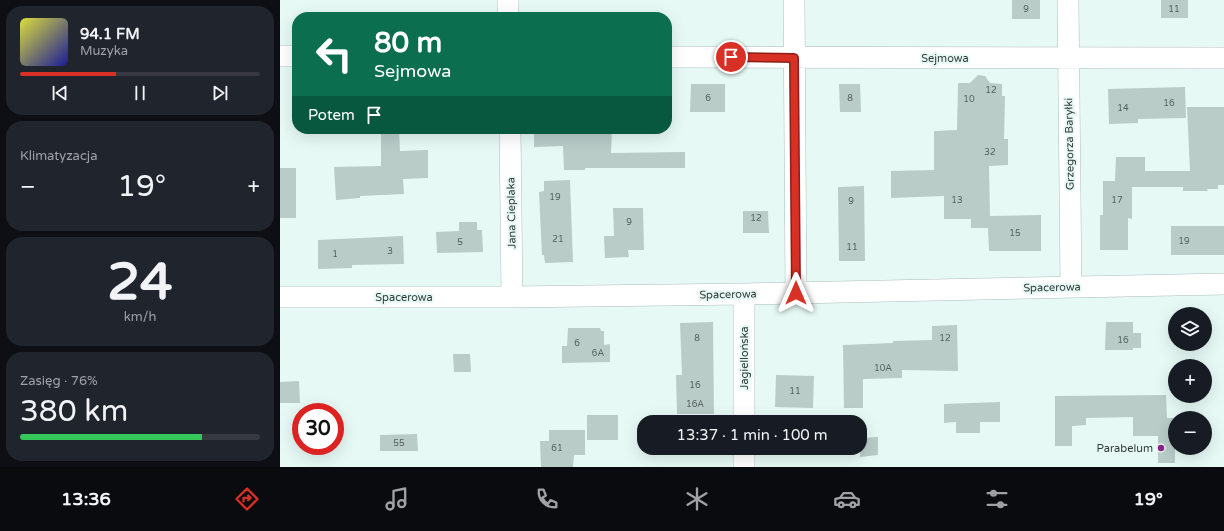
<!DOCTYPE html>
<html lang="pl">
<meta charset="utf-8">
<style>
:root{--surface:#171b24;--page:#20242c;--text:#f1f3f6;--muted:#9ea1a6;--line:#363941;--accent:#d93025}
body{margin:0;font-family:"Varela Round",sans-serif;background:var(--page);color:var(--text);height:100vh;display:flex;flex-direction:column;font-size:15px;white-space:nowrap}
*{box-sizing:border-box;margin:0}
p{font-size:13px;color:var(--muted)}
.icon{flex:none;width:22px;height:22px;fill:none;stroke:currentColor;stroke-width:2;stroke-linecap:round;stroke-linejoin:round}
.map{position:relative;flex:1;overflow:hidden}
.sheet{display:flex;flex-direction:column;gap:6px;padding:6px;background:#0d0f14;width:280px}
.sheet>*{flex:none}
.top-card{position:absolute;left:12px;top:12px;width:380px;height:122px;border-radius:16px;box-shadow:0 4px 16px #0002;background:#0b6e4f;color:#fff;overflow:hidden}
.fabs{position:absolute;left:888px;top:307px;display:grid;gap:8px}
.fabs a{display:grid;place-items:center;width:44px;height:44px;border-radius:50%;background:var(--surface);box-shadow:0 4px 16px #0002;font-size:20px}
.speed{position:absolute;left:12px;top:403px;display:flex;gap:8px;font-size:20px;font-weight:700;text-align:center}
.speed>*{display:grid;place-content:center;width:52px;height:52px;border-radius:50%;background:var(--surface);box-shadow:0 4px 16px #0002;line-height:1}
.speed .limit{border:6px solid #d22;background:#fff;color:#111}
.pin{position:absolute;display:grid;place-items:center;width:34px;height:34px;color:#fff;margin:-17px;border:2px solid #fff;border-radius:50%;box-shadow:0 1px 4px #0007}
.me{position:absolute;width:44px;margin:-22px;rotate:0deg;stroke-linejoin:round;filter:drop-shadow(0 0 3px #0008)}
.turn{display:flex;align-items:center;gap:14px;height:84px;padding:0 16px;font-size:18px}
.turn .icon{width:52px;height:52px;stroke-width:2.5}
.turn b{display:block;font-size:28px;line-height:34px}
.then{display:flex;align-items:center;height:38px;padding:0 16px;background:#0003;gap:8px;font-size:15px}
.big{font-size:30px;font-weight:600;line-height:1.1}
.sheet .tile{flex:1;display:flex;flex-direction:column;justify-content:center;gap:6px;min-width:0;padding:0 14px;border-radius:16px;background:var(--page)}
.sheet .dial{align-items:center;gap:0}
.dial b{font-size:52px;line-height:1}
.song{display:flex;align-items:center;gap:12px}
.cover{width:48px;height:48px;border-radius:6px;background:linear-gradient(135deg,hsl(60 70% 55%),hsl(240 70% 35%))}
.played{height:4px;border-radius:2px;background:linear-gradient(90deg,var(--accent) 40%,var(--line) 40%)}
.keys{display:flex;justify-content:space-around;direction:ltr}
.heat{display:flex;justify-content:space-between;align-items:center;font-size:22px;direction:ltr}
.charge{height:6px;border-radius:3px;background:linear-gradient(90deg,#34c759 76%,var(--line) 0)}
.trip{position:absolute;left:357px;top:415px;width:230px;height:40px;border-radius:16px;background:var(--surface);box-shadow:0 4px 16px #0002;font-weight:600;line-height:40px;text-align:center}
.menu{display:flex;height:64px;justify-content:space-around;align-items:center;background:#090b0e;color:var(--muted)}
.menu .icon{width:28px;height:28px}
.menu .on{color:var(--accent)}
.menu b{font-size:18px;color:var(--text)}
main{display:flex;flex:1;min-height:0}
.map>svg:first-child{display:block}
.building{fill:#b9ccc8}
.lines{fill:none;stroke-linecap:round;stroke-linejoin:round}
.minor-casing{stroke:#acbebb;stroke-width:22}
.minor{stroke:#fff;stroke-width:21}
.route-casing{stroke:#8d1f18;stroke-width:10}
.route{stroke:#d93025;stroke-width:7}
.poi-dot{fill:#8d2387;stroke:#e6f9f5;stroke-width:1.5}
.labels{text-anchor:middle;stroke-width:4;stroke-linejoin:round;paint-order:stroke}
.number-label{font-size:9px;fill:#56615e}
.street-label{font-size:11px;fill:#353d3b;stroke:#e6f9f5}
.poi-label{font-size:11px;fill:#353d3b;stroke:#e6f9f5;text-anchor:end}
</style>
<main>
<section class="sheet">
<div class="tile">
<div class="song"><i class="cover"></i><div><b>94.1 FM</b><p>Muzyka</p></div></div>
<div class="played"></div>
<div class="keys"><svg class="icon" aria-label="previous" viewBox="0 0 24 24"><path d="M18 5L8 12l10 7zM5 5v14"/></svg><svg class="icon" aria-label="pause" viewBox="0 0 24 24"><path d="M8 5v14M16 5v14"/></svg><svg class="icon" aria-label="next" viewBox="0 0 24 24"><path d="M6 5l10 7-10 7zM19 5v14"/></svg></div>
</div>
<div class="tile"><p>Klimatyzacja</p>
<div class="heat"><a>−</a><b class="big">19°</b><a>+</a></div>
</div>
<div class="tile dial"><b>24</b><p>km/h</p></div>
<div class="tile"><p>Zasięg · 76%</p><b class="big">380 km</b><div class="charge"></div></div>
</section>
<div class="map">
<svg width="944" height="467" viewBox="0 0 944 467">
<rect width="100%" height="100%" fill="#e6f9f5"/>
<path class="building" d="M732,0H760V19H732Z
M881,0H908V18H881Z
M698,75L705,76L710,83L722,84V96H725L724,139H728V165L709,166L710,216L761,215V251H709L708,228H691V219H664V196L611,198V171L654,170V131L677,130L678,83H690Z
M411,84H445V112H410Z
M559,84H580L581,112H560Z
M905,87L906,118L858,119V123L829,124L828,89Z
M907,107H944V185H938V189H927L928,191H903V187H852V219L848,218V250H820V215H823V181H835L836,157H865V171H910Z
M101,129H119L120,151L148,150V178L123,179L124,194L80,196V198L56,200L54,167L101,166Z
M254,129H332L331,153L405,152V168H305V170H284L283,146L254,147Z
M0,168H16V218H0Z
M290,180L293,262L265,263L264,255H262L259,192L264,191V181Z
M584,186L585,261H559L558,187Z
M333,208H363L364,250H348L349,257L325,258L324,236H334Z
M463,211H488L489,233H463Z
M179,222H197V230H202L203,252L157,253L156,232L179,231Z
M891,226H944V255H891Z
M123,236L124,264L72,265V268L38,269V240Z
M433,322L434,414H397L396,375H402L400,323Z
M826,322H853V333H861V348H853V350H825Z
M677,325L678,371L622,370V378L583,379V408H564L563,345L613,343V341L652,340V326Z
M288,328H320L321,331H324V345L330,344V362L282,363V346H287Z
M173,354H190L191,372H174Z
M496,375L534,376L533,408L495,407Z
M19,381L20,403H0V382Z
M886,395L887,418H895V463H878V436H853V417L806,418V425L792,426V446H775V396Z
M720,402V422H700V433H676V422L664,423V404Z
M307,415H338V440H307Z
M269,430H305V455H294L293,467H261L260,441H269Z
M137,434L138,451H100V435Z
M598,437V455L580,457V438Z"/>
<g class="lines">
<g class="minor-casing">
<path id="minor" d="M228,0V17
M514,0L516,293
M788,0L791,287
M0,56H17
M387,57L944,58
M230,129L232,297
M464,294V422
M0,297H232L464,294L944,284
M464,448V467"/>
</g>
<use href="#minor" class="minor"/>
</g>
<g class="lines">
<g class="route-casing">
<path id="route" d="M451,57L514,58L516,293"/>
</g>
<use href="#route" class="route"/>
</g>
<circle class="poi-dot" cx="881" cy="448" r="4"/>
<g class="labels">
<g class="number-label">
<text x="746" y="12">9</text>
<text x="894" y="12">11</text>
<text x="711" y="93">12</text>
<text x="428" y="101">6</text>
<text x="570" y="101">8</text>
<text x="689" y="102">10</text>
<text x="889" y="106">16</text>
<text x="843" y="111">14</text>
<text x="710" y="155">32</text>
<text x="275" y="200">19</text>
<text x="677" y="203">13</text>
<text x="837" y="203">17</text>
<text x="571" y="204">9</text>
<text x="476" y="221">12</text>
<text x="349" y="225">9</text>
<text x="735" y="236">15</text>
<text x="278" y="242">21</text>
<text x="904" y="244">19</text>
<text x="180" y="245">5</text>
<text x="572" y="250">11</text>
<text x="110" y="254">3</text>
<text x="55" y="257">1</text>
<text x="417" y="341">8</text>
<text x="665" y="341">12</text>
<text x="843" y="343">16</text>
<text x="297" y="346">6</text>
<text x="318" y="356">6A</text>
<text x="603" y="371">10A</text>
<text x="415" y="388">16</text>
<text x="515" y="394">11</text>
<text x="415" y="407">16A</text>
<text x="119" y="446">55</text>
<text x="277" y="451">61</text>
</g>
<g class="street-label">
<text x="665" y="62">Sejmowa</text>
<text transform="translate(789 144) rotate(-91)" y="4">Grzegorza Baryłki</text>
<text transform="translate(231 213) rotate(-91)" y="4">Jana Cieplaka</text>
<text transform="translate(772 287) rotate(-1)" y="4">Spacerowa</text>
<text transform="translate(448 294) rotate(-1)" y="4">Spacerowa</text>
<text x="124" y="301">Spacerowa</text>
<text transform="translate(464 358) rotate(-90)" y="4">Jagiellońska</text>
</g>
<g class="poi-label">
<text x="873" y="452">Parabelum</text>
</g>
</g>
</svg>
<div class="fabs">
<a><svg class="icon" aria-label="layers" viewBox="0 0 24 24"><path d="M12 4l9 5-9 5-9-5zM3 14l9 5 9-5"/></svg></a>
<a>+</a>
<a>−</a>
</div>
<div class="speed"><div class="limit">30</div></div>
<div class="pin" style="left:451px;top:57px;background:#d93025"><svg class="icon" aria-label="arrive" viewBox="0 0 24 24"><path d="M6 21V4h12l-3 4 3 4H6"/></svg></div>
<svg class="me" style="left:516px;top:293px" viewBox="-20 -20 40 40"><path d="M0-17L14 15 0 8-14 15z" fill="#d93025" stroke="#fff" stroke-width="4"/></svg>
<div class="trip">13:37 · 1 min · 100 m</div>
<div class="top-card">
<div class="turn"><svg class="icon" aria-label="left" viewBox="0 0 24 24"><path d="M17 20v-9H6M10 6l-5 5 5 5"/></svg><div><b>80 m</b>Sejmowa</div></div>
<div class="then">Potem<svg class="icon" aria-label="arrive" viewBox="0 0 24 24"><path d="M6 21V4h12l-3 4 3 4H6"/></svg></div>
</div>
</div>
</main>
<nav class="menu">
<b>13:36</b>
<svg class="icon on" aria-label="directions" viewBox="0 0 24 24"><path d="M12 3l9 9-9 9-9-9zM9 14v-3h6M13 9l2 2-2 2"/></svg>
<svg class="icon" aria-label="music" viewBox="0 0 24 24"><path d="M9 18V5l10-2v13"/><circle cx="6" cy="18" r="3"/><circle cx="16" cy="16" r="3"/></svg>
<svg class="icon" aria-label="phone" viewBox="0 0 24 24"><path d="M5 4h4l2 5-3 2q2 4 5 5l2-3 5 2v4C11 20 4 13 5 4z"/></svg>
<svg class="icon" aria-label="climate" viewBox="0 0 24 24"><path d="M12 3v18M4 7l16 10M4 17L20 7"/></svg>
<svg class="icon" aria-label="car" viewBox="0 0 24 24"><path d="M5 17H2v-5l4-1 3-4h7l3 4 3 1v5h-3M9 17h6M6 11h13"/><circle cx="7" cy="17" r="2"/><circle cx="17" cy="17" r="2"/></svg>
<svg class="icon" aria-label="filters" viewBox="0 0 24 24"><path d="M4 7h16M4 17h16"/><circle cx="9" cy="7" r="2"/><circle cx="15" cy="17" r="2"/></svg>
<b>19°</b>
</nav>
